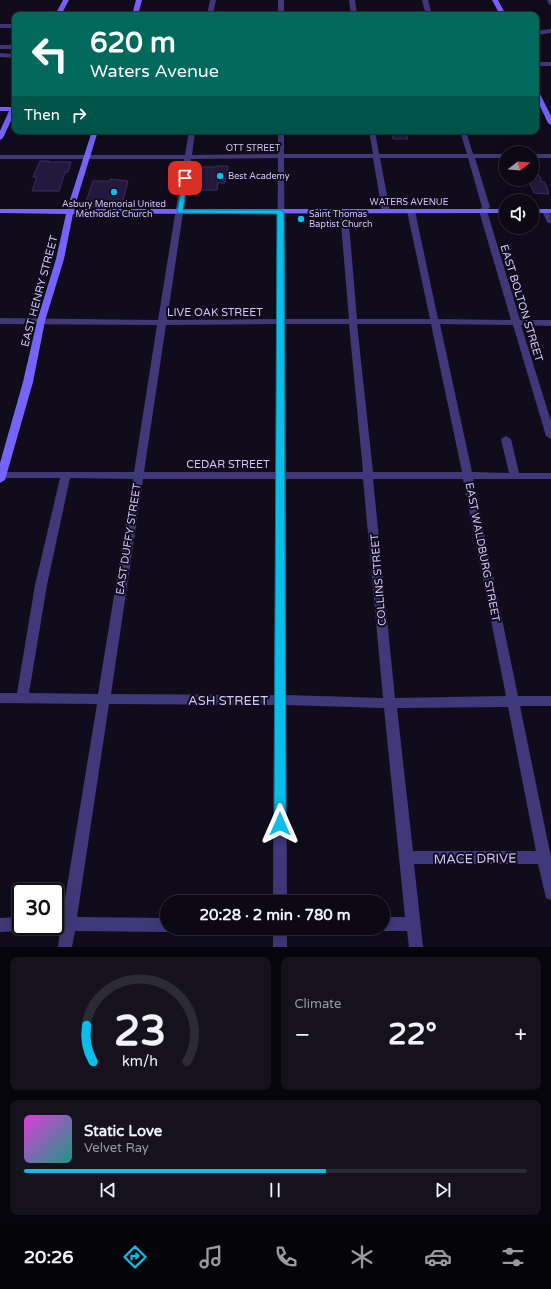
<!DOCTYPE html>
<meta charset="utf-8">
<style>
:root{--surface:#0c0915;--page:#15121e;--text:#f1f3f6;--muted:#9a9aa0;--line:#2c2a34;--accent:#08beea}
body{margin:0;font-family:"Varela Round",sans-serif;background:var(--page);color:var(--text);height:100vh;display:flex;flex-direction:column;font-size:15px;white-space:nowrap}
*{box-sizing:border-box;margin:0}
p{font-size:13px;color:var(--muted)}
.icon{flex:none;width:22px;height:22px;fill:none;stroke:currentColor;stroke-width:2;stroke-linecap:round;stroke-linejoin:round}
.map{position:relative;height:947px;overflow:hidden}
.drawer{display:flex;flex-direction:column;gap:10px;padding:10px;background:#07050c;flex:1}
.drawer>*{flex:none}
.hud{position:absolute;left:12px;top:12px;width:527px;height:122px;border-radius:8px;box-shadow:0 4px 16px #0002,0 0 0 1px var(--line);background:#00695c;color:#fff;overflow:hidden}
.needle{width:26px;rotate:73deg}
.controls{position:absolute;left:499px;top:146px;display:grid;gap:8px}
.controls a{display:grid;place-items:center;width:40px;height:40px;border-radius:50%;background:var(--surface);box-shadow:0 4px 16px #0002,0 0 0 1px var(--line);font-size:20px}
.speed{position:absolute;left:12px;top:883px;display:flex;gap:8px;font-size:20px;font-weight:700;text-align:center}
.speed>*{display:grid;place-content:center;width:52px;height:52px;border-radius:50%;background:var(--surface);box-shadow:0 4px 16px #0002,0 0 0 1px var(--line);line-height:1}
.speed .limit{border:2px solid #111;border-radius:6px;background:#fff;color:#111}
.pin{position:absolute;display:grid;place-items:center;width:34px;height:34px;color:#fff;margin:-17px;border-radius:8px;box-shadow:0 2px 6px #0006}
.me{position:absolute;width:44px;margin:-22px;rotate:0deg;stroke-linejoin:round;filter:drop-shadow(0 0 3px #0008)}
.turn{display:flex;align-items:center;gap:14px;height:84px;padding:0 12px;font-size:18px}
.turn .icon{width:52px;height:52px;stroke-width:2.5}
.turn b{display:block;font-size:28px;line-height:34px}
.then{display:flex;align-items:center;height:38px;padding:0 12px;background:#0003;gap:8px;font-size:15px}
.big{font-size:30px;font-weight:800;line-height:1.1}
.drawer .card{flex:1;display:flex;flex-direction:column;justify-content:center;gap:6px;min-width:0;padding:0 14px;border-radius:8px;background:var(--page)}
.drawer .dial{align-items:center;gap:0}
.dial svg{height:104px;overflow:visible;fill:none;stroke:var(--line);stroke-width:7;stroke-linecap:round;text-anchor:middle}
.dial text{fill:var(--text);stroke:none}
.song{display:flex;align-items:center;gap:12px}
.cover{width:48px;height:48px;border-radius:6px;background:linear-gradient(135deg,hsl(300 70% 55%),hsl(170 70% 35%))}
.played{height:4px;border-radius:2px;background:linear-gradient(90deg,var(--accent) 60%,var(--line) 60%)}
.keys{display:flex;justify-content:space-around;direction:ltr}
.heat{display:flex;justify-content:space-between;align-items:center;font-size:22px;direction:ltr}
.drawer .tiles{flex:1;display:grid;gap:10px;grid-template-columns:1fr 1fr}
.card:last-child{grid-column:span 2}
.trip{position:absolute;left:160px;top:895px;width:230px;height:40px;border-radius:20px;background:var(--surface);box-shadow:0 4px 16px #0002,0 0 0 1px var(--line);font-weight:800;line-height:40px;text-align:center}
.tab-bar{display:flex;height:64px;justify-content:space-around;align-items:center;background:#050408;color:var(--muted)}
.tab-bar .icon{width:28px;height:28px}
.tab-bar .active{color:var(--accent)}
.tab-bar b{font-size:18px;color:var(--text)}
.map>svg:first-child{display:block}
.building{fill:#23193c;stroke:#3d2b67}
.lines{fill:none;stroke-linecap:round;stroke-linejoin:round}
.minor{fill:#413879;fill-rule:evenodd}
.tertiary{fill:#413879;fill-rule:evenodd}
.secondary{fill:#7563fa;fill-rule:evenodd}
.route{fill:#08beea;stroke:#057c98}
.poi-dot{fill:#08beea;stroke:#100c1c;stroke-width:1.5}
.labels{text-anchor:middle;stroke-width:4;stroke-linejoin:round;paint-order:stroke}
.far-street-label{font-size:9px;fill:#d3c8fd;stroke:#100c1c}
.far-poi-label{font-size:9px;fill:#d3c8fd;stroke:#100c1c;text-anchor:start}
.street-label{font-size:11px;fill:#d3c8fd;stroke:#100c1c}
.near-street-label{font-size:13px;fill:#d3c8fd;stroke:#100c1c}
</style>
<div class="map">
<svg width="551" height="947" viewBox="0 0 551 947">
<rect width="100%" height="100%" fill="#100c1c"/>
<path class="building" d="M391,131H406L408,139H393Z
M40,161H49L48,162H71L68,172H65L59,191H32L37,177H33Z
M217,166H228L227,179H225V183H218L217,190H194V187H191L192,179H197L198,169H200V167H215Z
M532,175H539L542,182H545L549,194L534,193L528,179H532Z
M110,179L128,181L121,208L84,207L93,181H110Z"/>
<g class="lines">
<path class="minor" d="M210,0H216L213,15H207Z
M278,0H284V15H278Z
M349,0H355L357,15H351Z
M422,0H428L432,15H426Z
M547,0H551V5L549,4Z
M0,24H15V28H0Z
M551,29V33L536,35V31Z
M0,45H15V49H0Z
M536,62H551V66H536Z
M189,131H195L192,155L278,154V131H284V154H373L369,131H375L379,154H467L460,131H466L473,154H506V158H475L490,207L487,211L520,320H551V326L521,325L551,421V439L546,436L513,325L440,324L472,472L509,473L501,439L506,436L511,439L519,473H551V479H473L518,696H551V706H520L551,857V900L546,898L538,864H414L423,947H409L407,931H383L378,929L383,928V917H405L384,708L286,705L287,902H273L274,705L109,704L77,917L167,918V928H173L172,930L167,932L75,931L72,947H58L60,931L50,929L49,926H55V917H62L97,704L0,703V693H17L35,585L60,478H0V472H134L157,325L0,324V318L158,320L184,159H0V155H185ZM278,158L277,319L167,320L191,159ZM284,158H373L382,211L386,213L390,211L380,158H468L482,207L479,211L511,320L438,319L415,211L411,209L407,211L430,319H357L348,212L344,210L340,212L349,319H285ZM277,324L276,472H144L166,325ZM285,324H349L363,472H286ZM357,324H431L462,472H373ZM70,478L133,479L98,694L29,693L47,585ZM143,479H276L274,695L111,694ZM286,479H363L383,698L286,695ZM373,479H463L506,696L395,698ZM508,707L536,851H413L397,708Z
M532,154H551V158H532Z
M543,209H546L550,211L551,224L547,222L542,211Z
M21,917V926H27L26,929L21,931L0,932V918Z
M273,928H287V947H273Z"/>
<path class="tertiary" d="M0,53L15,54V58L0,57Z"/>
<path class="secondary" d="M63,0H69L61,15H55Z
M136,0H142L138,15H132Z
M492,0H498L506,15H500Z
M536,90L539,92L551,116V125L548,123L536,98Z
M15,103V112L3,138L0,140V131L9,111H0V107H11Z
M92,131H98L74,209H506V213L73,214L64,259L45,321L33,382L5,480L0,483V463L23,382L37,321L56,259L66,214L0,213V209H67Z
M532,209H551V213H532Z"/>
</g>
<path class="route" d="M183,177L188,178L183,210H281L284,212L286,824L284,828L280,829L275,828L274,824L277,214L177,213Z"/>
<g class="poi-dot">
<circle cx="220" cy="176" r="4"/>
<circle cx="114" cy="192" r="4"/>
<circle cx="301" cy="219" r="4"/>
</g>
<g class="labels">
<g class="far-street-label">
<text x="253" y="151">OTT STREET</text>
<text x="409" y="205">WATERS AVENUE</text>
</g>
<g class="far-poi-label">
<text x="228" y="179">Best Academy</text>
<text x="114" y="207" text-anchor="middle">Asbury Memorial United<tspan x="114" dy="10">Methodist Church</tspan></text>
<text x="309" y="217">Saint Thomas<tspan x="309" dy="10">Baptist Church</tspan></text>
</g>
<g class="street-label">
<text transform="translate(39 291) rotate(-75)" y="4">EAST HENRY STREET</text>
<text transform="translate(522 303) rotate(73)" y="4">EAST BOLTON STREET</text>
<text x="215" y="316">LIVE OAK STREET</text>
<text x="228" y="468">CEDAR STREET</text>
<text transform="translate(128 539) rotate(-81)" y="4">EAST DUFFY STREET</text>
<text transform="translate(483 552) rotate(79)" y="4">EAST WALDBURG STREET</text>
<text transform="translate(378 580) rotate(-95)" y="4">COLLINS STREET</text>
</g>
<g class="near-street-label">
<text x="228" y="705">ASH STREET</text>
<text transform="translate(475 858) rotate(-1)" y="5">MACE DRIVE</text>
</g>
</g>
</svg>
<div class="controls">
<a><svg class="needle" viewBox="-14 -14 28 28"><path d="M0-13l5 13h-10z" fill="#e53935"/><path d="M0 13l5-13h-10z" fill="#9a9aa0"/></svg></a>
<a><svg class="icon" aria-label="sound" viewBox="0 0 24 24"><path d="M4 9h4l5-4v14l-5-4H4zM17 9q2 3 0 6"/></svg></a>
</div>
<div class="speed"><div class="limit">30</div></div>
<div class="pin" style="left:185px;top:178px;background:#d93025"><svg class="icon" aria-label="arrive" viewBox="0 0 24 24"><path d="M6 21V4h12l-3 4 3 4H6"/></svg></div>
<svg class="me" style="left:280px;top:824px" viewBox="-20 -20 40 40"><path d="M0-17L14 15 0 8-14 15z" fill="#08beea" stroke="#fff" stroke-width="4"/></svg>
<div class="trip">20:28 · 2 min · 780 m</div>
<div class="hud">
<div class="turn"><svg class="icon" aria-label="left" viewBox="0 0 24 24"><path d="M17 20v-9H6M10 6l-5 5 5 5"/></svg><div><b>620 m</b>Waters Avenue</div></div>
<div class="then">Then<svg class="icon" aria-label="right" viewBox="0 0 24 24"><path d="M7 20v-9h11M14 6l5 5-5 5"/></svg></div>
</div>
</div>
<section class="drawer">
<div class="tiles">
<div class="card dial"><svg viewBox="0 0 100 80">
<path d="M14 69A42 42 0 1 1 86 69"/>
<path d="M14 69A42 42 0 0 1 9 41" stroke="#08beea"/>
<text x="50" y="56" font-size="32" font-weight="700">23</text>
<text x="50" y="72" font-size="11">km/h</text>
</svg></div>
<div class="card"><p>Climate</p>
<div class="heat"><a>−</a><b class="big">22°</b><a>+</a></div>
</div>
<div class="card">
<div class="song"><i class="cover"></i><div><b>Static Love</b><p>Velvet Ray</p></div></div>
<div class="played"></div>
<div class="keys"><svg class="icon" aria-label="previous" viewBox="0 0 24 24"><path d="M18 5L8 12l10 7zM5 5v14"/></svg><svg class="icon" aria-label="pause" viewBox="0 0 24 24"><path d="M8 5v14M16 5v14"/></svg><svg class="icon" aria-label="next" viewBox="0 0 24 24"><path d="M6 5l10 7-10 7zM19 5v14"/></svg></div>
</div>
</div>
</section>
<nav class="tab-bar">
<b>20:26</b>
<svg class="icon active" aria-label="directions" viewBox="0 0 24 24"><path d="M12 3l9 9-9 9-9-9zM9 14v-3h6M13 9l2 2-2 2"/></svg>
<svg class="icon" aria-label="music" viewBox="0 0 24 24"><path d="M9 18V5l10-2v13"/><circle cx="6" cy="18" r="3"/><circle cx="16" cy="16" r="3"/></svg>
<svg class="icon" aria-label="phone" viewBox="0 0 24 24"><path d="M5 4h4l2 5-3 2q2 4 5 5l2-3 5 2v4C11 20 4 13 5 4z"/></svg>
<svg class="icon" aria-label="climate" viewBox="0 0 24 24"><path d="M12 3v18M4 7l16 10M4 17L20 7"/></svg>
<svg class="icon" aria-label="car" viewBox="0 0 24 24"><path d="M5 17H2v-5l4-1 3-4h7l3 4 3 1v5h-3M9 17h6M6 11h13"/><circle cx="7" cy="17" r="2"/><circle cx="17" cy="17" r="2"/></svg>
<svg class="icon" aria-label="filters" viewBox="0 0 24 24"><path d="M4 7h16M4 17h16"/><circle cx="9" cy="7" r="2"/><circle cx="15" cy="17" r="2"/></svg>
</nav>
